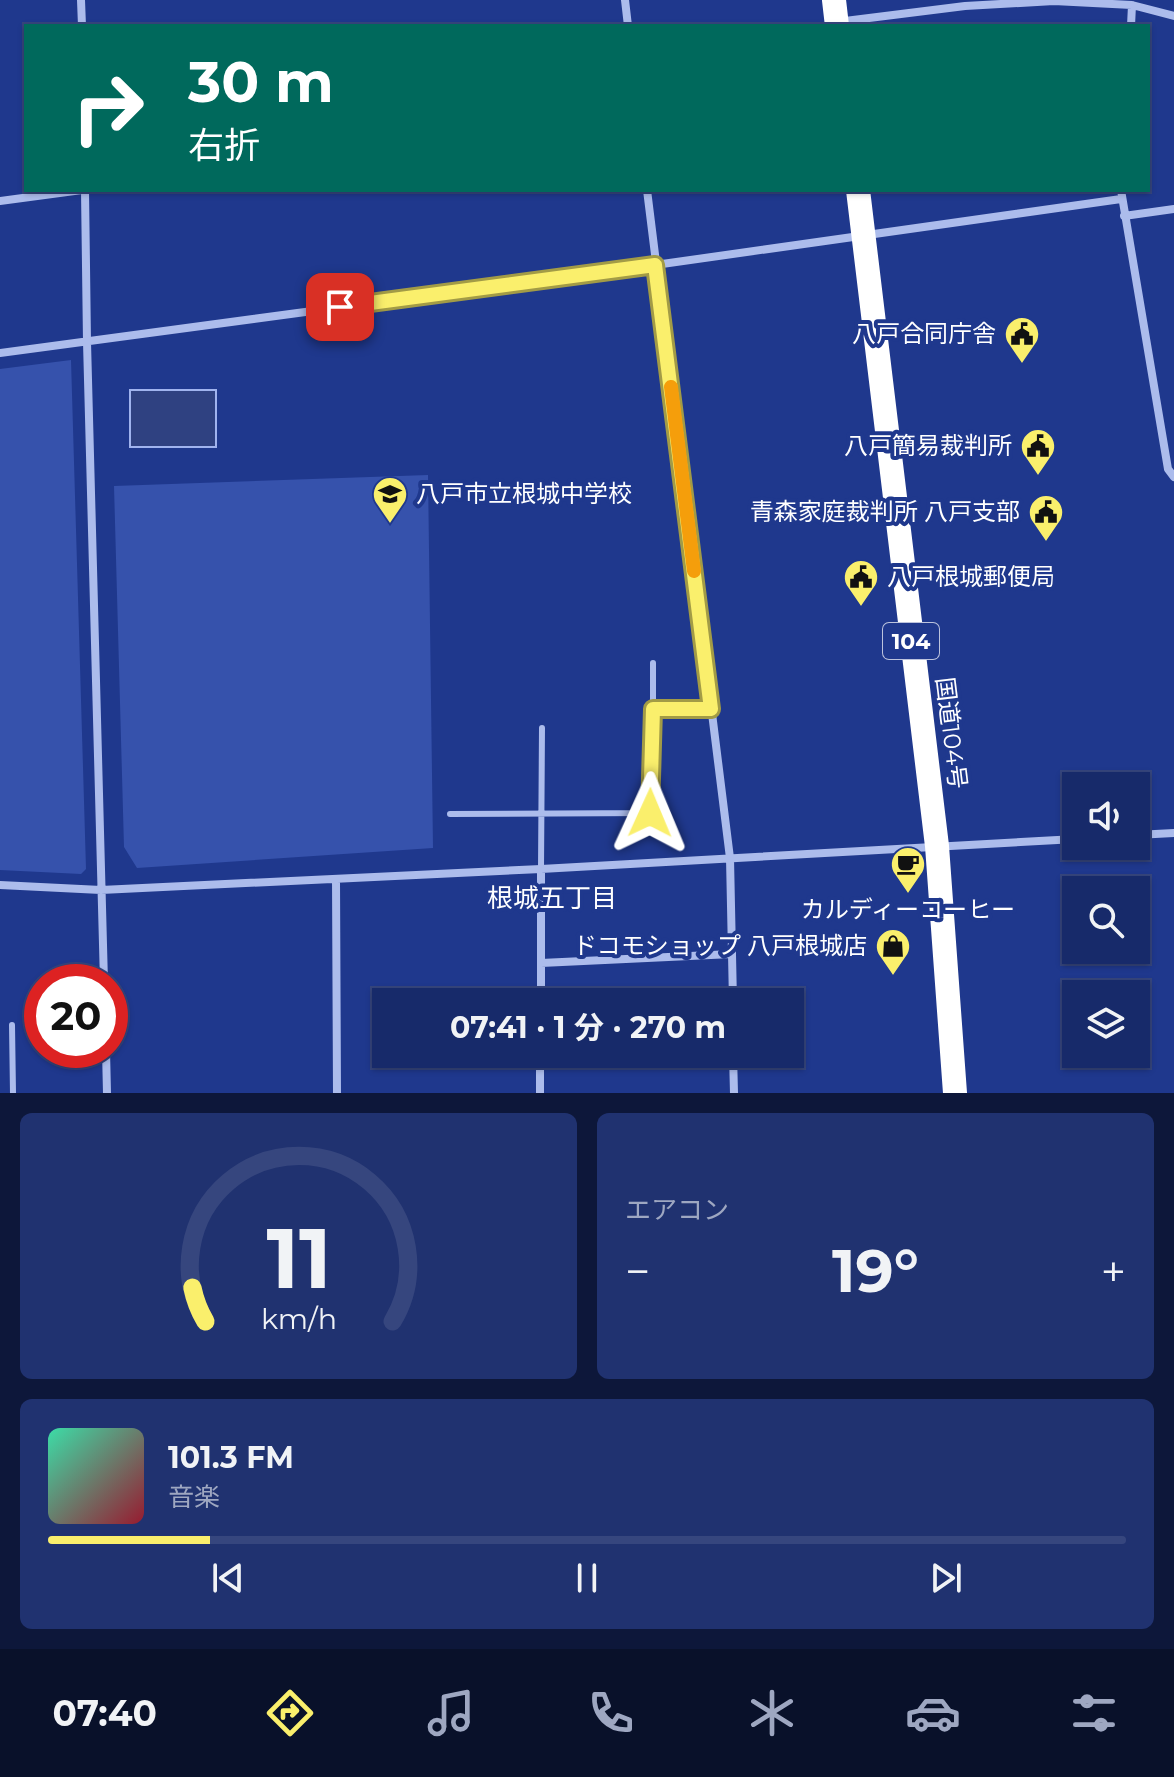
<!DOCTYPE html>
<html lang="ja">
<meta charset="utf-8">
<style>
:root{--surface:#172a6a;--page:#203270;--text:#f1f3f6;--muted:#9ea7c1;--line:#36467e;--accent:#faef6c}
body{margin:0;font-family:Montserrat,"Noto Sans JP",sans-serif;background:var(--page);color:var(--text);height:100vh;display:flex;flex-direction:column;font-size:30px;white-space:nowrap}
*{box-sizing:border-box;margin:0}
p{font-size:26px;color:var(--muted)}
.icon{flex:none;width:44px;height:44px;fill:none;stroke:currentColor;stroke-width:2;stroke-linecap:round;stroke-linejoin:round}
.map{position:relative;height:1093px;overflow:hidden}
.drawer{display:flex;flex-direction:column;gap:20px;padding:20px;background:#0d173a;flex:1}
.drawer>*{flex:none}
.guide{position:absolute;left:24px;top:24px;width:1126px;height:168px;border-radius:0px;box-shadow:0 2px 6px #0004,0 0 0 2px var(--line);background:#00695c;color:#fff;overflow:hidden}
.tools{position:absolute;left:1062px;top:772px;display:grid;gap:16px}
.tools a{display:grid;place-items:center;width:88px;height:88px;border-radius:0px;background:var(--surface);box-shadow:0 2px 6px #0004,0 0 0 2px var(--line);font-size:40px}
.speed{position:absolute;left:24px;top:964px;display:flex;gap:16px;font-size:40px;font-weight:700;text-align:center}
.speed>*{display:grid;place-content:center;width:104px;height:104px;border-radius:50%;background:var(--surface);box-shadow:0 2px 6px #0004,0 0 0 2px var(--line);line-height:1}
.speed .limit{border:12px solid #d22;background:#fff;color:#111}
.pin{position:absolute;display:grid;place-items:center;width:68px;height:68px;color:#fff;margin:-34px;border-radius:16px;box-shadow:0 4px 12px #0006}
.me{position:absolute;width:88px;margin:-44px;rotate:1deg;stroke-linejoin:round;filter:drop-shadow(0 0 6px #0008)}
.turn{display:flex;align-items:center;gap:28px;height:168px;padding:0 32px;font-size:36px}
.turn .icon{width:104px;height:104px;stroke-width:2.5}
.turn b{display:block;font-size:56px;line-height:68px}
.big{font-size:60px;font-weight:700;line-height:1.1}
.drawer .widget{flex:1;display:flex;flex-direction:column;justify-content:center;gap:12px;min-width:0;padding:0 28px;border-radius:12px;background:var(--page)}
.drawer .dial{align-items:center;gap:0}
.dial svg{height:208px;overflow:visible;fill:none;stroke:var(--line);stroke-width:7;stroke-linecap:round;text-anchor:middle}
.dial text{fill:var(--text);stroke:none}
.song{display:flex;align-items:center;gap:24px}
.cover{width:96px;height:96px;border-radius:12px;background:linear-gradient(135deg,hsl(160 70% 55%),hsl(350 70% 35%))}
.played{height:8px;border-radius:4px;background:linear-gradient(90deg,var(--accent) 15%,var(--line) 15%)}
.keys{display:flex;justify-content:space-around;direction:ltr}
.heat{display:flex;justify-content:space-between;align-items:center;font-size:44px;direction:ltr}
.drawer .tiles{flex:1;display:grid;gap:20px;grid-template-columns:1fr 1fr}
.widget:last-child{grid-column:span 2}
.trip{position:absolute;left:372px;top:988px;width:432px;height:80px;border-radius:0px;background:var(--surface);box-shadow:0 2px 6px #0004,0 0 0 2px var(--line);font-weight:700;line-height:80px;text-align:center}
.menu{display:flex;height:128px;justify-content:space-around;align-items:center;background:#09112a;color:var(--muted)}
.menu .icon{width:56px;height:56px}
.menu .current{color:var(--accent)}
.menu b{font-size:36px;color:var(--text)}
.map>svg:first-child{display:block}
.green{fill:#3652ac}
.water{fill:#2f4181;stroke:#a0b3ee;stroke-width:2}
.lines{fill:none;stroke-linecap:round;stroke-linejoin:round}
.lane{stroke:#acbcec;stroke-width:6}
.street{stroke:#acbcec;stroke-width:8}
.highway{stroke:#fff;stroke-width:24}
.route-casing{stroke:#a29b46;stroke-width:20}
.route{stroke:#faef6c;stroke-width:14}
.slow{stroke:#f59e0b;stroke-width:14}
.labels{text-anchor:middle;stroke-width:8;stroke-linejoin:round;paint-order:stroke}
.shield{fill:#1f388d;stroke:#bcc3dd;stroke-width:2}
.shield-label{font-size:22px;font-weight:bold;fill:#fff}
.poi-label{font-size:24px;fill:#fff;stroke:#1f388d;text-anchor:end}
.street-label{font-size:24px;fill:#fff;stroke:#1f388d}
.neighbourhood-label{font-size:26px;fill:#fff;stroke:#1f388d}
</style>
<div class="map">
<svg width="1174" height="1093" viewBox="0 0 1174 1093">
<rect width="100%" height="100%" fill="#1f388d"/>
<path class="green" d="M71,360L86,869L81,874L0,870V369Z
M428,475L433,848L137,868L124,847L114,486Z"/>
<path class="water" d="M130,390H216V447H130Z"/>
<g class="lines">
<path class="lane" d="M653,663V709H711
M450,814L650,813L653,709
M541,869L542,728
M12,1025L13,1093"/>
<path class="street" d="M81,0L82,26
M625,0L628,26
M837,22L965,6L1054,1L1132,5L1174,16
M1131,26L1132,5
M85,190L87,342L104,982
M647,190L730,858L733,1002
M1121,190L1168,469L1174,477
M0,201L82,190
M1124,216L1174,209
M0,353L655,265L1121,199
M1136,835L1174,833
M336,879L337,1093
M0,885L101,890L541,869L1076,839
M541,963L732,954
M541,1002V869
M106,1050L107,1093
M733,1054L734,1093
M540,1093V1054"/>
<path class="highway" d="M834,0L837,26
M858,190L937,846L955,1093"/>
</g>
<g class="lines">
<g class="route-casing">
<path id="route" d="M340,307L655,265L711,709H653L650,813"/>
</g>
<use href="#route" class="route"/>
<path class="slow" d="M671,387L694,571"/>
</g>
<defs>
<g id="civic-pin" transform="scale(1.8)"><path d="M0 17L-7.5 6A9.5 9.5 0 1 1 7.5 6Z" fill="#faef6c" stroke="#1f388d"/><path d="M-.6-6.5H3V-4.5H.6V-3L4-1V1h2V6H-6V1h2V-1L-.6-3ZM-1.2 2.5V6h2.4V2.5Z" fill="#111"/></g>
<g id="school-pin" transform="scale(1.8)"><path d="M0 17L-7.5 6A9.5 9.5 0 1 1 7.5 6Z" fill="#faef6c" stroke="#1f388d"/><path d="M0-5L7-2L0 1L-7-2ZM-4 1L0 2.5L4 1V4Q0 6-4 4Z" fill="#111"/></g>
<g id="cafe-pin" transform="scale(1.8)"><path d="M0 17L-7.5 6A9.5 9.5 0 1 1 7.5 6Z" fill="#faef6c" stroke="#1f388d"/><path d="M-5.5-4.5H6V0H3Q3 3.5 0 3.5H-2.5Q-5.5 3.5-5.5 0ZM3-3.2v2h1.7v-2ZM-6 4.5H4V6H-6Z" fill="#111"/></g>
<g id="shop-pin" transform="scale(1.8)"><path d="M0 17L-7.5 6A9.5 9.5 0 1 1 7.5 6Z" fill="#faef6c" stroke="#1f388d"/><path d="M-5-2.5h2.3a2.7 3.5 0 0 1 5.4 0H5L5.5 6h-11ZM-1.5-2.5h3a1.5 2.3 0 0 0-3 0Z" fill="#111"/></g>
</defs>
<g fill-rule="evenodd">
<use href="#civic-pin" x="1022" y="334"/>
<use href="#civic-pin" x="1038" y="446"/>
<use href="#school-pin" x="390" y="494"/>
<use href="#civic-pin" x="1046" y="512"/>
<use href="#civic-pin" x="861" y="577"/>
<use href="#cafe-pin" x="908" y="864"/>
<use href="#shop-pin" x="893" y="946"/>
</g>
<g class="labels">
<rect class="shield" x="883" y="623" width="56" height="36" rx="6"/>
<g class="shield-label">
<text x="911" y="649">104</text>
</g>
<g class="poi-label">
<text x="996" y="342">八戸合同庁舎</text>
<text x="1012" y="454">八戸簡易裁判所</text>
<text x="416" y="502" text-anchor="start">八戸市立根城中学校</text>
<text x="1020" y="520">青森家庭裁判所 八戸支部</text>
<text x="887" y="585" text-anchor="start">八戸根城郵便局</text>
<text x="908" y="918" text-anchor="middle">カルディーコーヒー</text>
<text x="867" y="954">ドコモショップ 八戸根城店</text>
</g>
<g class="street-label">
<text transform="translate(951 733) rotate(83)" y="8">国道104号</text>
</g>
<g class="neighbourhood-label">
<text x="552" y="907">根城五丁目</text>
</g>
</g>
</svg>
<div class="tools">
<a><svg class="icon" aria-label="sound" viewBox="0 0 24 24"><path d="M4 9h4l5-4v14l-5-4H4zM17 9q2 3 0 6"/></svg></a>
<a><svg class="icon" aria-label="search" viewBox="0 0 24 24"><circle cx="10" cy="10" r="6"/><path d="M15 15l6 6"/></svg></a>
<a><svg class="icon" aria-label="layers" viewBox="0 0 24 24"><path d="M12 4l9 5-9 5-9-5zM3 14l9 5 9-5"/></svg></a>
</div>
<div class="speed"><div class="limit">20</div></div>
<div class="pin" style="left:340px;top:307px;background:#d93025"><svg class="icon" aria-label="arrive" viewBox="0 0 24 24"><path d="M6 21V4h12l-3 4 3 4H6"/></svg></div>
<svg class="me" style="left:650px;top:813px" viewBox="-20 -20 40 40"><path d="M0-17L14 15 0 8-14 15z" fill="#faef6c" stroke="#fff" stroke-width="4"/></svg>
<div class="trip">07:41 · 1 分 · 270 m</div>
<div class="guide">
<div class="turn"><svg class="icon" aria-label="right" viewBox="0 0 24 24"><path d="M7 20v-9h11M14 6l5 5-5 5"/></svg><div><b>30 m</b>右折</div></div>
</div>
</div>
<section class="drawer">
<div class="tiles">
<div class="widget dial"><svg viewBox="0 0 100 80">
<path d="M14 69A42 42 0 1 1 86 69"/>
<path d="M14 69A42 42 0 0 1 9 56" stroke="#faef6c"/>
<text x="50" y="56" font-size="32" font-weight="700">11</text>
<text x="50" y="72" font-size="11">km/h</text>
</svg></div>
<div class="widget"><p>エアコン</p>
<div class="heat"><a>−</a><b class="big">19°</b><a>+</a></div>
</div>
<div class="widget">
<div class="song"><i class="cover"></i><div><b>101.3 FM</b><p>音楽</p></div></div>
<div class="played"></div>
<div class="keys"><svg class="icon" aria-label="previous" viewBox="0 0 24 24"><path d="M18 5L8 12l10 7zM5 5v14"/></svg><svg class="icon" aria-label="pause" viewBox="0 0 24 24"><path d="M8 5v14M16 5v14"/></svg><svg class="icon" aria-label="next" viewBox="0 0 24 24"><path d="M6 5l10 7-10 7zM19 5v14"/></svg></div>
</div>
</div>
</section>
<nav class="menu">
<b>07:40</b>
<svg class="icon current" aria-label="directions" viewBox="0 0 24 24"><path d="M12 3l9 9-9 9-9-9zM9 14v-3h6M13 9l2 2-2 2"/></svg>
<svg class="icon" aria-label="music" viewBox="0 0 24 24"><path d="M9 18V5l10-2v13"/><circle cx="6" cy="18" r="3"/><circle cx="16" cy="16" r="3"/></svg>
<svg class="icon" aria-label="phone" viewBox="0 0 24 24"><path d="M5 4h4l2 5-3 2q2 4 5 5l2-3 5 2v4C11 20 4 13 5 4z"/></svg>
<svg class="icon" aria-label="climate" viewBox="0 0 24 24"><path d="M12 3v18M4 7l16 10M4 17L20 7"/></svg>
<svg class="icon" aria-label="car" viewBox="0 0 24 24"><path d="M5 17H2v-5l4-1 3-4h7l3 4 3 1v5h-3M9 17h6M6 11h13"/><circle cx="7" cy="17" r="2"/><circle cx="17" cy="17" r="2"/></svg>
<svg class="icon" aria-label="filters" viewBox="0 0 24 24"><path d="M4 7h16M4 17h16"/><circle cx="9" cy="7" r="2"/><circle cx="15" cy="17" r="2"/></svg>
</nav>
